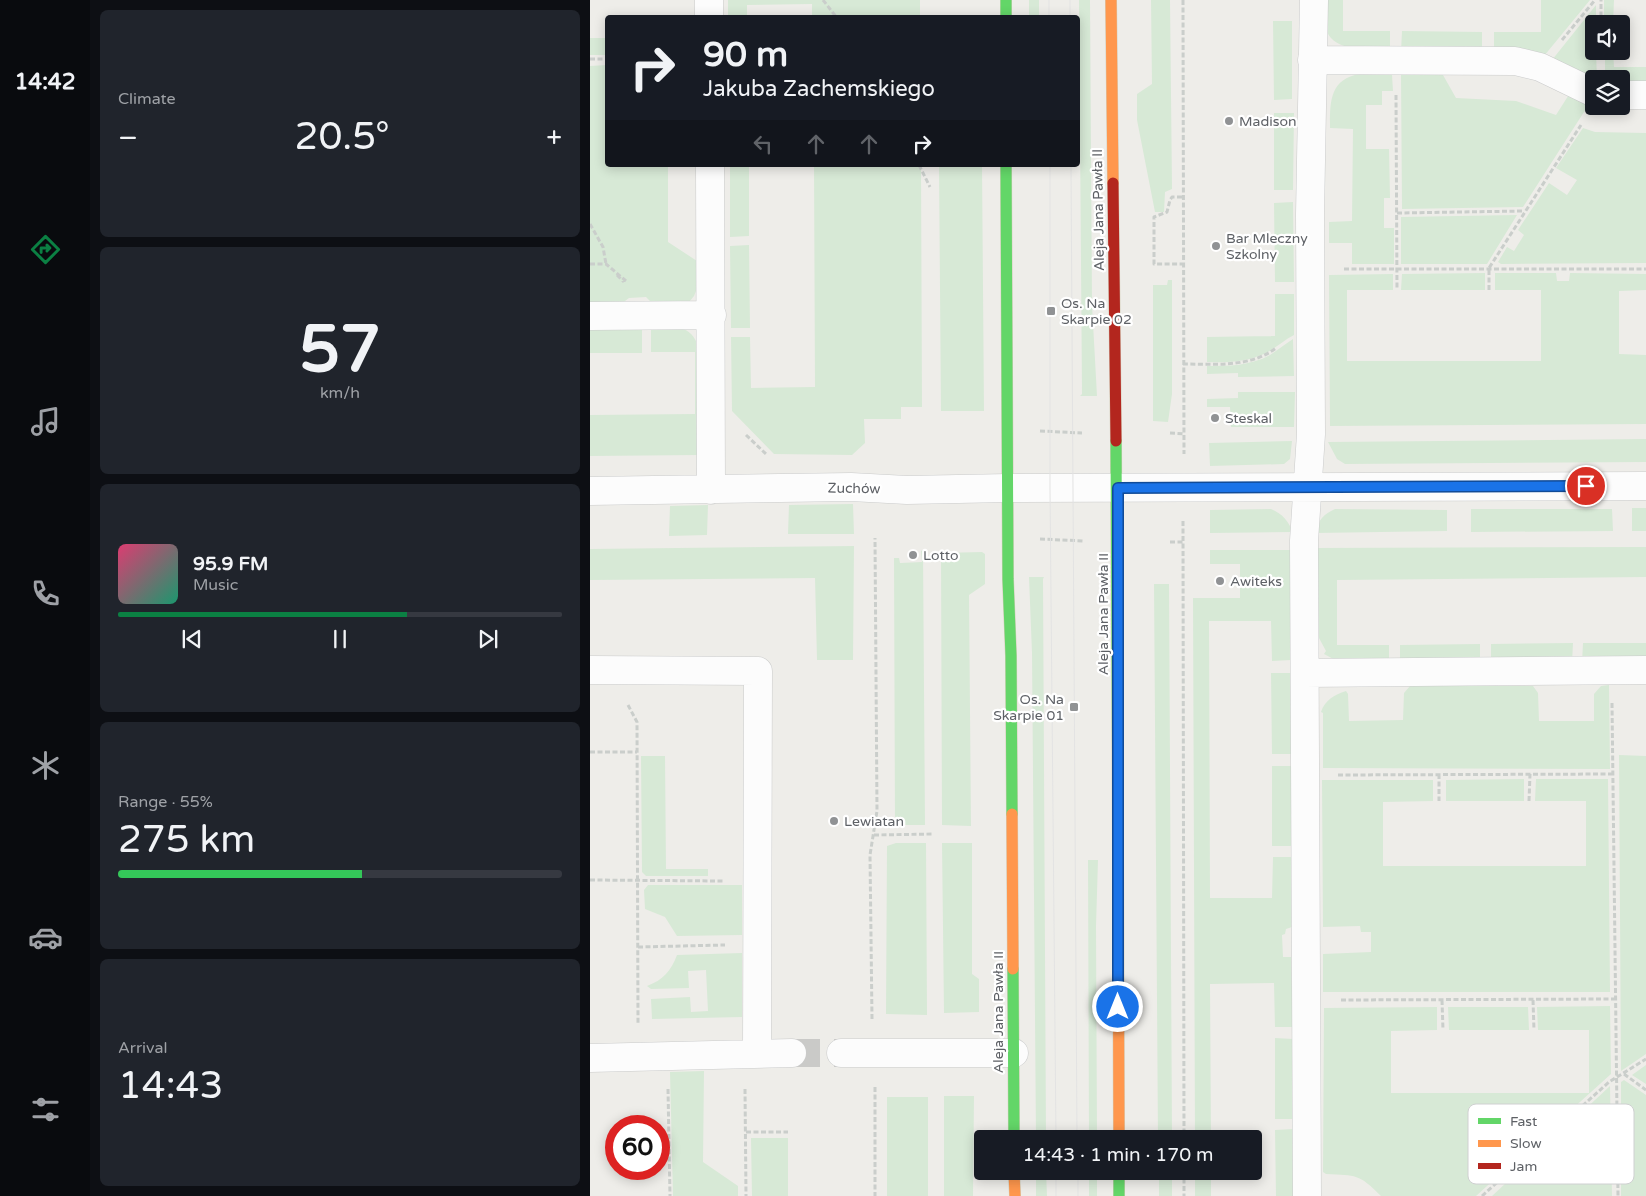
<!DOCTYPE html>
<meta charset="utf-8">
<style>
:root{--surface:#171b24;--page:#20242c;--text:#f1f3f6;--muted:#9ea1a6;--line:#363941;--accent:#0b8043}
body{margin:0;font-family:"Varela Round",sans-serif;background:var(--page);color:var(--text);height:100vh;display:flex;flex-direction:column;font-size:19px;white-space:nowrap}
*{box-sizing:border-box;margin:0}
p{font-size:16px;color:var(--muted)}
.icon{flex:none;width:28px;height:28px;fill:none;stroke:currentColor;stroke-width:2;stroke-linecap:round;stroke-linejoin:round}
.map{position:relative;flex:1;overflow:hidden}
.drawer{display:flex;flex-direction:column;gap:10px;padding:10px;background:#0d0f14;width:500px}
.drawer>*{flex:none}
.banner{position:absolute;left:15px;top:15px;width:475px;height:152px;border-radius:5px;box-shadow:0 2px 12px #0003;background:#171b24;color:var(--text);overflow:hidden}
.fabs{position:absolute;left:995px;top:15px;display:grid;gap:10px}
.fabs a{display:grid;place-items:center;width:45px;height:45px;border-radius:5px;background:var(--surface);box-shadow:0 2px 12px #0003;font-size:25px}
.speed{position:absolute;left:15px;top:1115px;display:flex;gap:10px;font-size:25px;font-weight:700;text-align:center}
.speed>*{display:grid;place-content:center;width:65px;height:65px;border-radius:50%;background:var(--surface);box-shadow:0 2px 12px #0003;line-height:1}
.speed .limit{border:8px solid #d22;background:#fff;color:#111}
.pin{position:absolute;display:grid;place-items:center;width:42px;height:42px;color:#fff;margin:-21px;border:2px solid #fff;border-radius:50%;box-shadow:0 1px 5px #0007}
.me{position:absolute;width:55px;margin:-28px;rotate:0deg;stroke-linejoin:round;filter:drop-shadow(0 0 4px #0008)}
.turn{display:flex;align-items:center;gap:18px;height:105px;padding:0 15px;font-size:22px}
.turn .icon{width:65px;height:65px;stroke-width:2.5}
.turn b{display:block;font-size:35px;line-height:42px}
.lanes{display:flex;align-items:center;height:48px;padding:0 15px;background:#0003;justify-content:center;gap:25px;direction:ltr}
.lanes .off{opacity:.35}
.big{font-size:38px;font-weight:600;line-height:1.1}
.drawer .tile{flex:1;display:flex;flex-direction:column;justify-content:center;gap:8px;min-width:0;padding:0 18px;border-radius:8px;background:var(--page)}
.drawer .dial{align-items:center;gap:0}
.dial b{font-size:65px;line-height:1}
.song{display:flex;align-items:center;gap:15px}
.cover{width:60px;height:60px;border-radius:8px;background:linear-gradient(135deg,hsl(340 70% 55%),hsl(160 70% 35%))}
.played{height:5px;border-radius:2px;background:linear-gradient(90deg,var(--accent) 65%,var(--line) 65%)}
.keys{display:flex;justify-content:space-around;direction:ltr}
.heat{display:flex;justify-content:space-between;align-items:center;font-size:28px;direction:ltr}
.charge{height:8px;border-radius:4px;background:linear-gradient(90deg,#34c759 55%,var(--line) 0)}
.trip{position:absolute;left:384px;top:1130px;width:288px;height:50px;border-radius:5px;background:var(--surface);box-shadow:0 2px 12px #0003;font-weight:600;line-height:50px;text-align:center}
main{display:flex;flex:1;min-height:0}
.menu{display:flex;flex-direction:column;width:90px;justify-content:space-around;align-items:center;background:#090b0e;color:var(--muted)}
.menu .icon{width:35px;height:35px}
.menu .on{color:var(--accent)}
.menu b{font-size:22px;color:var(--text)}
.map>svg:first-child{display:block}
.green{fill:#d7e9d6}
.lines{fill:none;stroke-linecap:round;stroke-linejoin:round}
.street-tunnel{stroke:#cacac8;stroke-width:28;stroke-dasharray:28 14;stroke-linecap:butt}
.street-casing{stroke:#cacbcb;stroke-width:29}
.fast-casing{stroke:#d4ceb9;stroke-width:12}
.slow-casing{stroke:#d4ceb9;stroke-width:12}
.jam-casing{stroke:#d4ceb9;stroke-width:12}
.path{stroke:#cacecb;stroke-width:3;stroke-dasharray:5 2.5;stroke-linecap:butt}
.street{stroke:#fcfcfc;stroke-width:28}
.fast{stroke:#63d668;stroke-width:11}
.slow{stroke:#ff974d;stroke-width:11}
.jam{stroke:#b3261e;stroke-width:11}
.tram{stroke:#e3e3e3;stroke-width:1}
.route-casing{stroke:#114b97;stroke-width:12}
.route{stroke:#1a73e8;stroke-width:9}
.poi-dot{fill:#909294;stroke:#fff;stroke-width:2}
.labels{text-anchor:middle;stroke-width:4.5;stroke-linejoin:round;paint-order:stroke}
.poi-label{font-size:14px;fill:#5e6166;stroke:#fff;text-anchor:start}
.street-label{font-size:14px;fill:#5e6166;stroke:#fff}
.key{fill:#fff;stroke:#cfd0d1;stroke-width:1}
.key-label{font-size:14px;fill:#5e6166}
</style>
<main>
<nav class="menu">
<b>14:42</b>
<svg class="icon on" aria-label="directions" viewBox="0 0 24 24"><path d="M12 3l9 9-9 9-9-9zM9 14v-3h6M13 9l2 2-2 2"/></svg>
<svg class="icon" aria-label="music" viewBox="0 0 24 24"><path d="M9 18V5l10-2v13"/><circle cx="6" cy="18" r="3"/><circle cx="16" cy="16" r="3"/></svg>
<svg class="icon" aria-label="phone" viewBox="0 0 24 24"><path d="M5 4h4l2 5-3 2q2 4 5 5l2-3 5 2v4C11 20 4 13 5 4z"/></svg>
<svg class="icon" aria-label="climate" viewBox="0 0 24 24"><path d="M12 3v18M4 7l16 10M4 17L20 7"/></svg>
<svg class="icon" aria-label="car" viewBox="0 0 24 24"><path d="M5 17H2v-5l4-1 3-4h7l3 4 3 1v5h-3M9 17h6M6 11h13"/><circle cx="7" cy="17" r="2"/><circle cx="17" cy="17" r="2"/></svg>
<svg class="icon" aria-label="filters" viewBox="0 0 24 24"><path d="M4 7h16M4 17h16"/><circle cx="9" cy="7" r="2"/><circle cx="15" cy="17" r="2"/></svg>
</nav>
<section class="drawer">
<div class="tile"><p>Climate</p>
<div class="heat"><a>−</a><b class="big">20.5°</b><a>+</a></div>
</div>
<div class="tile dial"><b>57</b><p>km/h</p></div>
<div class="tile">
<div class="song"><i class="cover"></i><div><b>95.9 FM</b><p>Music</p></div></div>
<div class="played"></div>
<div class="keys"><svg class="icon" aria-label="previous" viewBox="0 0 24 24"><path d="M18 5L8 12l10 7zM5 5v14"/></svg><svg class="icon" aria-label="pause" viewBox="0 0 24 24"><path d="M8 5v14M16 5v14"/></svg><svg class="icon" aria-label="next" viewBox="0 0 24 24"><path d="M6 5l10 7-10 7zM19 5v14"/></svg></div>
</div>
<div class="tile"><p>Range · 55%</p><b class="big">275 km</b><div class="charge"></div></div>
<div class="tile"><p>Arrival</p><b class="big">14:43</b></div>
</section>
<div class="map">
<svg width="1056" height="1196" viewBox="0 0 1056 1196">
<rect width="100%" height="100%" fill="#eeede9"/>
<path class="green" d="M138,0H330V17H222V4L157,5V17H138Z
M439,0H449V17H439Z
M489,0H500L502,305L507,396H490L492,394Z
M561,0H580L582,189L575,192L574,212H565L547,120V94L562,84Z
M736,0H753V31H800V52C783,50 743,52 737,31C735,22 737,10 736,0Z
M951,0H1000L954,56L904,53V32H951Z
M1014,0H1056H1024L1023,24H1014Z
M1006,5V24H1004V51H1006L1007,79H1004L962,60Z
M683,21H702V99L684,100Z
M812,31L892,32V52H811Z
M0,38H17V55H0Z
M1015,51H1023L1024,67H1056V85H1031V79H1015Z
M17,65L18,165H78V242L107,261L106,291L104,296L99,302L63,304L56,297L39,298L31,304L0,305V66Z
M770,74L802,75L803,91H792V105H776V149H799L800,198H794V228H804V264H762V243H739V222L762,221L763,129L740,128C740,103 739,79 770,74Z
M811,75H853L866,98L926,101L966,115L980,93L1001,101L933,207L812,209Z
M684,113H704L703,190H684Z
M993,128L1005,132L1056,133V263L911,264L908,262L917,247L924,251L934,235L928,230L959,183L977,195L987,180L966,168Z
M140,165H159V236L140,237Z
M224,165H331L332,407H311V419H274L275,443L262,455L184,454L142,411L141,337H160L161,388L225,387Z
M349,165H392L394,411H351Z
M703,202L704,282H685L684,203Z
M927,215L897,264H811V217Z
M159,245L160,328H141L140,246Z
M895,273V290H811L812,274Z
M905,273H966L967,281H979L980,273L1056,274V290L1029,291V354L1056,355V424L740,426L739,275L803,274V290H757V361H951V290H905Z
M578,280H582V394L578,422L563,421V285H577Z
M685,294H704V335C694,340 686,348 676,353C657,362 638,363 617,362V337L685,336Z
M61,325C80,326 99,324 107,343L109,455L0,456V415L105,414V352H61Z
M0,326H52V353H0Z
M703,339L704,376L648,377V373L617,374V366C638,366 660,366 680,355C688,350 695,344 703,339Z
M648,392H705L704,427H641L640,407H617V399L648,398Z
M1056,439V462L755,464L747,459L738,442Z
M702,441L700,459L694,464L620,466L619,443Z
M263,504L264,534H198L199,505Z
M118,505L117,535L79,536L80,506Z
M1042,508H1056V531H1042Z
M681,509C693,514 698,521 703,532L620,533V510Z
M745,509L857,510V531L725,533C728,520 734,514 745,509Z
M1022,509L1023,531L881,532V509Z
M264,546L263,660H227L225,578L0,580V549Z
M1056,547V577L747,580V645H799V664L749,662L734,654L736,651L729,638L726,627L725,548Z
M333,550L335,825H305L304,558H309L310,563L332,562L331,551Z
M620,550H701V660L682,661L681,621H619L620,898H682L683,857H702V927L696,929L695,934L692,935L693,957H701L703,1027H685L684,983L620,984L621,1139H605L603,598H650V564H620Z
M392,552L395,554V584L379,595L381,826L352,825L351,553Z
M439,577H454L453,579L456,1139H446L442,653Z
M564,584H579L582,1139H568Z
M983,643L982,663L901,664V644Z
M993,643H1056V663H992Z
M890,644V663L810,664V645Z
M681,673H701L702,754H682Z
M1019,685L1020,769L733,768V713L731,712C735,700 744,695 756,691L758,694L759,721L813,720L814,693L820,686H943L948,693L949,721H1004V694L1011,686Z
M1029,755L1056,756V1054L1031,1071Z
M51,756H75L76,869H118V876H56L52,872Z
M682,766H702V846H682Z
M934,779V801H856V780Z
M946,779H1018L1020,992H733V954L781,952V932H771L770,926L733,927L732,780H843V801L793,802V866H996V801H945Z
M306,843H336L337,1015L296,1014L297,846Z
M352,843H382V974L389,979V1012L354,1013Z
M498,860H508L506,926L507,1139H499Z
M58,885H152V935L87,936L75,917L55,909L54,890Z
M152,953V1017L62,1019L61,999L100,997L101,1012L118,1011L116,970L98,971L99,988L61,989L57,986C73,980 81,971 87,955Z
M1020,1006L1021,1074L886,1196H791C768,1173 767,1176 736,1174L733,1172L734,1008L847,1007V1030L801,1031V1093H999V1030H948L947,1007Z
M858,1007H938L939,1030H859Z
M685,1038L703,1039L704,1119H685Z
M1056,1065V1084L1042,1075Z
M114,1071L113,1162L148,1186V1196H83L80,1072Z
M1034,1080L1056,1095V1196H1031V1082Z
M1020,1086L1022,1196H902Z
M354,1096H384L383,1196H354Z
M297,1097H338V1196H297Z
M704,1129V1196H686L685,1130Z
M161,1138H198V1196H162Z
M446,1171H456L457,1196H446Z
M499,1171H507V1196H499Z
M569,1171H582V1196H569Z
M605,1171H621V1196H605Z"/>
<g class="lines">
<path class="street-tunnel" d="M202,1053H251"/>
<g class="street-casing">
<path id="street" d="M119,0V18
M722,60L925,61L950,67L1004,93
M1031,95H1056
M120,165L121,490
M0,316L122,315
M0,491L261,487L317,490L418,488L1056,486
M0,670L168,671L167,1054
M715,673L1056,670
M251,1053H424
M0,1058L202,1053
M717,1196L714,541L721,434L720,214L724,0"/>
</g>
<g class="fast-casing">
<path id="fast" d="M416,0V18
M416,165L418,579L421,656L422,814
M526,441L528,853
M423,969L424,1139
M529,1171V1196"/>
</g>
<g class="slow-casing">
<path id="slow" d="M521,0L523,183
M422,814L423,969
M528,853L529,1139
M424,1171L425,1196"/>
</g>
<g class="jam-casing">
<path id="jam" d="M523,183L526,441"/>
</g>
<path class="path" d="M233,0L247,18
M593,0L594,454
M1011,24V0
M972,40L1005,0
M1010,58V51
M0,59H18
M806,95L807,290
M329,165L340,187
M592,197H582L580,200L577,212L564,217V264H593
M807,213L934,211
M0,224L13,247L16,264
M0,264H16L36,281
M754,269H1056
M27,275L34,282
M899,290V268L991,125
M593,364C624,364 660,368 686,348
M450,431L492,433
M580,433L595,434
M156,435L176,454
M593,521L594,1139
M450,539L494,541
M580,542H593
M1022,703L1028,1196
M38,705L47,722L48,1024
M0,752H47
M849,774V801
M748,775L1023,774
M939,801L940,774
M284,835L344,834
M0,880L134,881
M48,947L135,945
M751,1000L1025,999
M852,1000L853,1030
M943,1000L944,1030
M282,1019L280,855L287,811L285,538
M1034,1074L1056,1090
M285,1087V1196
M78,1089L80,1196
M155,1089L156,1196
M156,1132H198
M594,1171V1196
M892,1196L1019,1082L1056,1059"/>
<use href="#street" class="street"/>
<use href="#fast" class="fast"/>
<use href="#slow" class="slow"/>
<use href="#jam" class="jam"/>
<path class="tram" d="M459,0V18
M480,0V18
M460,165V488L466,1139
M481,165L487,1139
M466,1171V1196
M488,1171V1196"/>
</g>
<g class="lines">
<g class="route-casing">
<path id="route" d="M528,1007V488L996,486"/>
</g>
<use href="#route" class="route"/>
</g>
<g class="poi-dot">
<circle cx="639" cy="121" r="5"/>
<circle cx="626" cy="246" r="5"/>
<rect x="456" y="306" width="10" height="10" rx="2.5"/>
<circle cx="625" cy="418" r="5"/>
<circle cx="323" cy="555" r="5"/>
<circle cx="630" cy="581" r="5"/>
<rect x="479" y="702" width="10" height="10" rx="2.5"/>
<circle cx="244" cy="821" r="5"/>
</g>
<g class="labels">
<g class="poi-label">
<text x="649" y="126">Madison</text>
<text x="636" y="243">Bar Mleczny<tspan x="636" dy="16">Szkolny</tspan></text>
<text x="471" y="308">Os. Na<tspan x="471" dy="16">Skarpie 02</tspan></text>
<text x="635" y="423">Steskal</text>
<text x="333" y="560">Lotto</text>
<text x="640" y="586">Awiteks</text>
<text x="474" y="704" text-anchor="end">Os. Na<tspan x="474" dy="16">Skarpie 01</tspan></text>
<text x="254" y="826">Lewiatan</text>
</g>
<g class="street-label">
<text transform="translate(508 210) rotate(-91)" y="5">Aleja Jana Pawła II</text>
<text transform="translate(264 488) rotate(1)" y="5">Zuchów</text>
<text transform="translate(513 614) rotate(-90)" y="5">Aleja Jana Pawła II</text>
<text transform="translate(408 1012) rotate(-90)" y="5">Aleja Jana Pawła II</text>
</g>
</g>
<rect x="878" y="1104" width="166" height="80" rx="8" class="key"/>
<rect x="888" y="1118" width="23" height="6" fill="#63d668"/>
<rect x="888" y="1140" width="23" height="7" fill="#ff974d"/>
<rect x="888" y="1163" width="23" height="6" fill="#b3261e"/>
<g class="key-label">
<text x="920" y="1126">Fast</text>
<text x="920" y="1148">Slow</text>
<text x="920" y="1171">Jam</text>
</g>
</svg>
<div class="fabs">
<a><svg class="icon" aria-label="sound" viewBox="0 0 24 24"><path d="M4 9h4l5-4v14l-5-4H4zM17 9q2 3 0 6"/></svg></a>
<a><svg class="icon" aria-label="layers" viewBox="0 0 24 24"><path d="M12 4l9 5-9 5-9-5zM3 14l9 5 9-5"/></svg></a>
</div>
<div class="speed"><div class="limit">60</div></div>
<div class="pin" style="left:996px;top:486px;background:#d93025"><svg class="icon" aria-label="arrive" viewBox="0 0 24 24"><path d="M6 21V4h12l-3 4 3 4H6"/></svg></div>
<svg class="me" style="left:528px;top:1007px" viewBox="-20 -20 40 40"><circle r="17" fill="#1a73e8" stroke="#fff" stroke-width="3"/><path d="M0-11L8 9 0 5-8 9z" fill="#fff"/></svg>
<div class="trip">14:43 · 1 min · 170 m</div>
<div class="banner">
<div class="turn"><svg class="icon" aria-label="right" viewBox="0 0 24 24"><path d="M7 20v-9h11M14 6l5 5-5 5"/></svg><div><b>90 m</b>Jakuba Zachemskiego</div></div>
<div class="lanes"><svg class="icon off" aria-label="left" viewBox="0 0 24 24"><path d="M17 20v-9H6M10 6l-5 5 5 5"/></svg><svg class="icon off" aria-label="ahead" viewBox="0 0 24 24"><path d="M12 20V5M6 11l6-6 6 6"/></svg><svg class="icon off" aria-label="ahead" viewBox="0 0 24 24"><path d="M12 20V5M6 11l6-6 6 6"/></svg><svg class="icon" aria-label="right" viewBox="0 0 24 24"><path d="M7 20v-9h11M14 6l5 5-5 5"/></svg></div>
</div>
</div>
</main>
